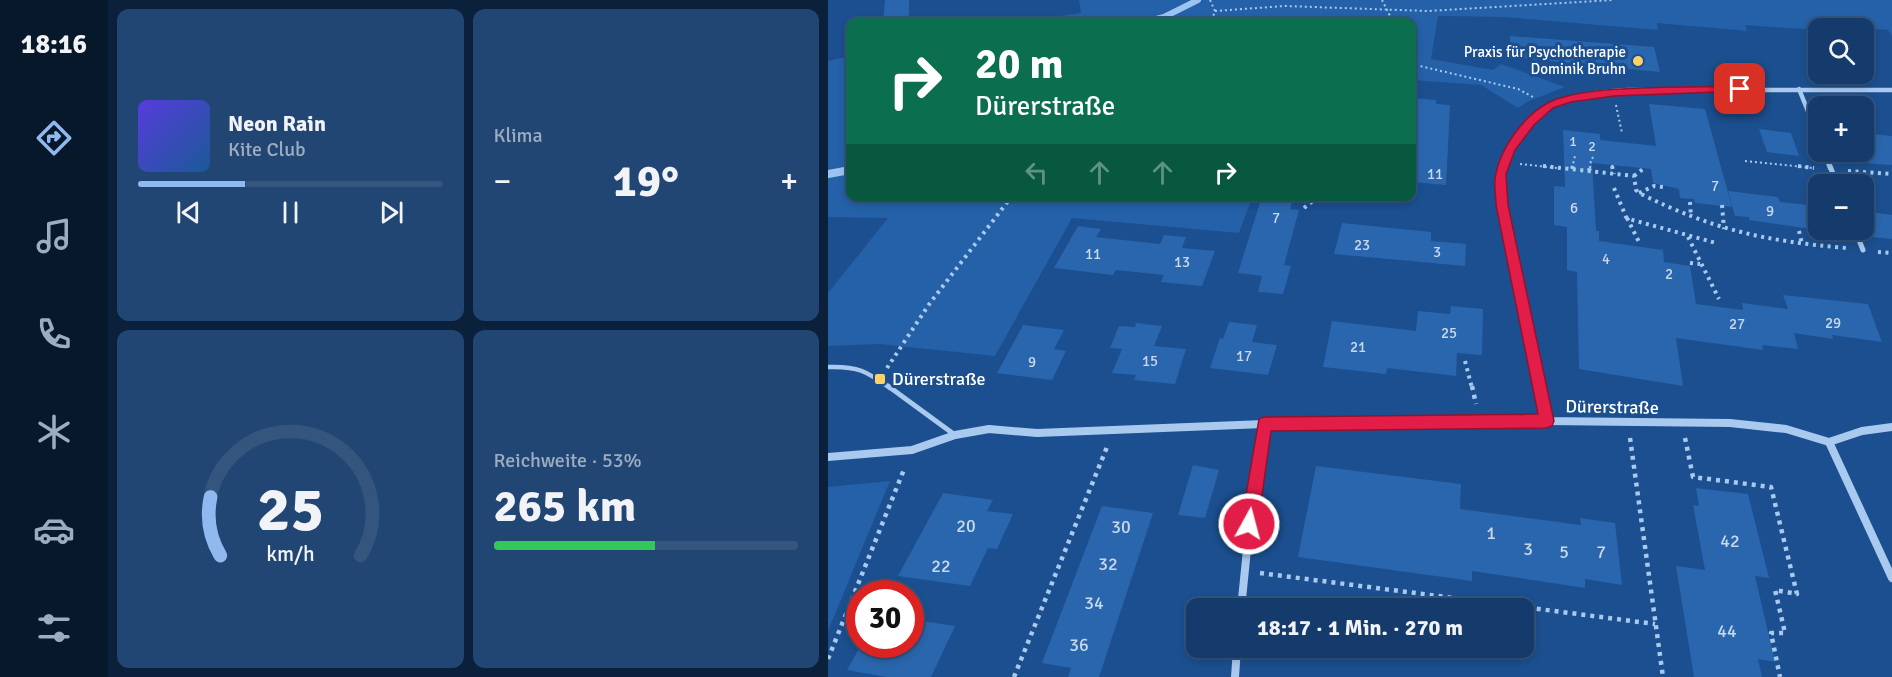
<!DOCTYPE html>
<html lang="de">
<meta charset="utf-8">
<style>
:root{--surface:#143b6b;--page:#214673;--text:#f1f3f6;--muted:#9dadc1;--line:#33557e;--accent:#90b9f0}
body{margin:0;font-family:Signika,sans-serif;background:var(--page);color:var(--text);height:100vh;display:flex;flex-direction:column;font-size:22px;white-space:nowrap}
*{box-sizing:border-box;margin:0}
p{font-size:20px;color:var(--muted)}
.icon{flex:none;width:33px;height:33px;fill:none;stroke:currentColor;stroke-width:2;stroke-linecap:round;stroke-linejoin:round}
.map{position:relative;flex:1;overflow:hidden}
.drawer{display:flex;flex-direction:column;gap:9px;padding:9px;background:#0b203b;width:720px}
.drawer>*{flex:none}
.top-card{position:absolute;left:18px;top:18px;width:570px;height:183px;border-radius:12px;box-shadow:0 3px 9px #0003,0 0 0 2px var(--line);background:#0b6e4f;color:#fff;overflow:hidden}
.buttons{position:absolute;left:980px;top:18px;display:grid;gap:12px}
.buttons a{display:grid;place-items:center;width:66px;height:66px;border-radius:12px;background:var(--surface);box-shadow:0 3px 9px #0003,0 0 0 2px var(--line);font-size:30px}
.speed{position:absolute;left:18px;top:580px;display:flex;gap:12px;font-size:30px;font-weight:700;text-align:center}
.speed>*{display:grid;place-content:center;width:78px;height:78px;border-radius:50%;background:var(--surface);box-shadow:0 3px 9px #0003,0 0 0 2px var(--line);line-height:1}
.speed .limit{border:9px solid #d22;background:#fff;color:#111}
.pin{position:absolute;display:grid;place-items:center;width:51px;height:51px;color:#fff;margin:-26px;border-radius:12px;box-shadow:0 3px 9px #0006}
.me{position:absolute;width:66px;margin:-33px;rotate:7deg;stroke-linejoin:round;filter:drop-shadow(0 0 4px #0008)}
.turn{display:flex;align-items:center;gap:21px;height:126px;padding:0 30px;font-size:27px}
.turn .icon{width:78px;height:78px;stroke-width:2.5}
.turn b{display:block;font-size:42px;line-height:51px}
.lanes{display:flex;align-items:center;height:57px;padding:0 30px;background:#0003;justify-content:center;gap:30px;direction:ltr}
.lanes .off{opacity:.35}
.big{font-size:45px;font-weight:800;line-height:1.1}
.drawer .card{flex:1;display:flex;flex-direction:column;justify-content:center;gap:9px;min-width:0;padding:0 21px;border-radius:12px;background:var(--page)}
.drawer .dial{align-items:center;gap:0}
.dial svg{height:156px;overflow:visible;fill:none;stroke:var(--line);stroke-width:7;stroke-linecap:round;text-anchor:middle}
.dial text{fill:var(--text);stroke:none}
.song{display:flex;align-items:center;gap:18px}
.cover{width:72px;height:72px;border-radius:9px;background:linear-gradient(135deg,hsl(250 70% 55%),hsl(210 70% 35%))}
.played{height:6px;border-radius:3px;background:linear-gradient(90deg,var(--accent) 35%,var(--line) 35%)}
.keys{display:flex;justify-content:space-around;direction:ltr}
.heat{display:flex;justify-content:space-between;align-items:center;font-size:33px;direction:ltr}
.charge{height:9px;border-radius:4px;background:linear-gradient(90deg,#34c759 53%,var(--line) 0)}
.drawer .tiles{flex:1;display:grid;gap:9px;grid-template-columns:repeat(2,1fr)}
.trip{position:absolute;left:358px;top:598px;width:348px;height:60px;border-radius:12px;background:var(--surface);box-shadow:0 3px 9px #0003,0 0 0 2px var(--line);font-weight:800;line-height:60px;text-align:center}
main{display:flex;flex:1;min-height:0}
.tabs{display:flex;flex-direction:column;width:108px;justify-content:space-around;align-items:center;background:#08182b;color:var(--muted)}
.tabs .icon{width:42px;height:42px}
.tabs .selected{color:var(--accent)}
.tabs b{font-size:27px;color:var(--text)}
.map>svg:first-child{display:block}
.green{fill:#2461a8}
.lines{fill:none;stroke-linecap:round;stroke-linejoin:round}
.stream-far1{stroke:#9cc4f0;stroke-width:6}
.stream{stroke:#9cc4f0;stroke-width:8}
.building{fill:#2a66ad}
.path-far2{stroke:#a9c9ee;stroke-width:2;stroke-dasharray:2 3;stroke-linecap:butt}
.path-far1{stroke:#a9c9ee;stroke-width:4;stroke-dasharray:3 4.5;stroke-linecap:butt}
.path{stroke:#a9c9ee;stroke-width:4.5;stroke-dasharray:4 5;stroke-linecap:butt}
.lane-far1{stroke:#a9c9ee;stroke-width:4.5}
.lane{stroke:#a9c9ee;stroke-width:5}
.street-far2{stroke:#a9c9ee;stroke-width:4.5}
.street-far1{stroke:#a9c9ee;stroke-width:5}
.street{stroke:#a9c9ee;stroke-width:8}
.route{fill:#e11d48;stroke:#92132f;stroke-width:1.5}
.poi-dot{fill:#ffd166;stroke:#1b4f8f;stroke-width:2}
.labels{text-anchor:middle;stroke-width:6;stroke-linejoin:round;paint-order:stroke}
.far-number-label{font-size:14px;fill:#cad9ea}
.far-poi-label{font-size:15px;fill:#fff;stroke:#1b4f8f;text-anchor:end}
.number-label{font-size:15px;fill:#cad9ea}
.poi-label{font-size:18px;fill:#fff;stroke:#1b4f8f;text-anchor:start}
.street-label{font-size:18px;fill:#fff;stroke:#1b4f8f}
.near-number-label{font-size:18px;fill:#cad9ea}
</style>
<main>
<nav class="tabs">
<b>18:16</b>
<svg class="icon selected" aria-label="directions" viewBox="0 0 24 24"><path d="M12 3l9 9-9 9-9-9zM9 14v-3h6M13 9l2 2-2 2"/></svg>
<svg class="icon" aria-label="music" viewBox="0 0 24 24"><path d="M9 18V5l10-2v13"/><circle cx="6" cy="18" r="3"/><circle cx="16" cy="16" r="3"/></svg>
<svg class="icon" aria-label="phone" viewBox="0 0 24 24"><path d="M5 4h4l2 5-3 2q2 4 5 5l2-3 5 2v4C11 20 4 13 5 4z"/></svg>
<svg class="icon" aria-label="climate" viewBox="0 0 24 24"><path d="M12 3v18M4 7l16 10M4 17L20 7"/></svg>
<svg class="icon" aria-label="car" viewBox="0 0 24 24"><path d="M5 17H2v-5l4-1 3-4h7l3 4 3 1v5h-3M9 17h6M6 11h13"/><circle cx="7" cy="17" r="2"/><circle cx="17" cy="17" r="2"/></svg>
<svg class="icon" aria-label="filters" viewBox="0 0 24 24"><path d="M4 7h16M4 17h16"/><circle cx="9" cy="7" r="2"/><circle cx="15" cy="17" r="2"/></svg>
</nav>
<section class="drawer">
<div class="tiles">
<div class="card">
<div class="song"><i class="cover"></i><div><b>Neon Rain</b><p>Kite Club</p></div></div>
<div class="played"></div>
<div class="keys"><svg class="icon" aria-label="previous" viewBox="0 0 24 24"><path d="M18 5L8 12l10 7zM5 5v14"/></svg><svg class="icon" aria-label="pause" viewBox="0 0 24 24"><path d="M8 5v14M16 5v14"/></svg><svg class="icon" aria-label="next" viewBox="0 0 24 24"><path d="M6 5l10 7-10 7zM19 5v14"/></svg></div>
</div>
<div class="card"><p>Klima</p>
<div class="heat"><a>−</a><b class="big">19°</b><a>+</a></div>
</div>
<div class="card dial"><svg viewBox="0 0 100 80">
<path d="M14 69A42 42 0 1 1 86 69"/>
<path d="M14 69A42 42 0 0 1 9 39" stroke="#90b9f0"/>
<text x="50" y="56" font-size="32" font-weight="700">25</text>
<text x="50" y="72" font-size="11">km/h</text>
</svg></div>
<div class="card"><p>Reichweite · 53%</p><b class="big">265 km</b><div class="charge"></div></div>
</div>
</section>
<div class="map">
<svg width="1064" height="677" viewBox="0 0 1064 677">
<rect width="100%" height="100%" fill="#1b4f8f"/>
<path class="green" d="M251,0H1064V36L1060,30L1007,26V28H990V30L917,25L919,31L829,23L830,30L676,17L610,16L603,59L665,70L673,64L737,87L701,101L690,108L653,85L584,80V22H190L253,13Z
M22,56V196L424,197L411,233L244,218L167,356L51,344L0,346V293L60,218L0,217V61Z
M62,481L0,631V487Z"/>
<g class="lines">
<path class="stream-far1" d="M317,22L336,17L370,0"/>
<path class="stream" d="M0,174L22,170"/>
</g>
<path class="building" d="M57,0H81V22H55Z
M682,36L826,47L832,72L682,57Z
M584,98L608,100V104L622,105L618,185L584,182V154L588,120L584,119Z
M821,104L877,109L904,207L867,203L866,199L852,198L851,189L825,183L823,169L764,163L768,231H771V241L835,250L836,262L862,266L868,304L915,310L914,303L960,309L955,295L1040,304L1054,342L1004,335L1005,339L966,333L970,349L934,345L935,350L848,338L855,386L751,369L749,272L739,270V227L726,225V186L737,187L735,130L772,134V140L828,146Z
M931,129L963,133L971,156L939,152Z
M1035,133L1064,136V165L1035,163Z
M900,191L950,197L952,202L990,206V230L921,220V217L907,216Z
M434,196H466L462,209L471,210L456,265L463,266L455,294L430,292L434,276L410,273Z
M1035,211L1064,215V239L1035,236Z
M514,223L603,232V241L638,244L637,266L506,254Z
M250,226L273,229L268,237L332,244L336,235L358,237L354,248L387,251L374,286L333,282L336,275L288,270L285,275L226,268Z
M623,306L655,309L654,355L629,353L628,376L559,368L558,374L495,367L504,321L588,331L590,311L622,314Z
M401,322L429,325L424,342L449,345L440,375L382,368L392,338L395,339Z
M308,323L334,326L326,346L358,349L347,384L306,380L308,375L284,373L294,349L282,348L291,326L307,327Z
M195,325L236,330L226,349L238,351L224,380L169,373Z
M365,465L391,470L377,518L350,515Z
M488,466L633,484L632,509L753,525L752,518L787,523L794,585L757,579V588L644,571V581L470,557Z
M868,488L920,494L941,578L927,576L947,662L930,659L934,677H866L848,566L877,570L865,505L871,506Z
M115,493L165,500L159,511L185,514L169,549L160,548L142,586L70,576Z
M274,506L325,513L271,677H240L243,668L214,663Z
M82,619L127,626L103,677H58L19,670L33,645H82Z"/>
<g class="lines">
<path class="path-far2" d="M382,0L387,11L383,22
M554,0L565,22
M387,11L457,6L600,11L785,0
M584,61L592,66L690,89L705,97
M788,105L794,133
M917,161L985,168
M692,164L729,168
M784,165L785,168
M744,168L747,156
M762,168L763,159L767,156"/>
<path class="path-far1" d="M715,166L806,176L808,190L811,193C886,230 936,241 1019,248
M784,166L786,174
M970,166L986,168
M744,169L745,166
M761,171L762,166
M1020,171L1064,174
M806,176L815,169
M786,188L798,217L801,219L888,243
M811,193L826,186L835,187
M862,202L863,217
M894,205L896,229
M476,208L491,196
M799,218L812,244
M971,231L974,244
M860,237L891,299
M1050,252L1064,253
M862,263L872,264
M637,361L644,388
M59,368L102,303L184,196"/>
<path class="path" d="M644,386L648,404
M802,438L835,677
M857,438L865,477L943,487L969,594L947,590L957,633H943L952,677
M432,573L827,624
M0,659L77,467
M186,677L279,447"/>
<path class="lane-far1" d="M0,367C30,366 38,371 62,388"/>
<path class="lane" d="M60,386L127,435"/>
<path class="street-far2" d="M971,89L990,136
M996,152L1002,168
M675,168C682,143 700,117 724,105C766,86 819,90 864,90C930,90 997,90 1064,90"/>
<path class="street-far1" d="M675,166L672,193L711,388
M1002,166L1009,184
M1027,230L1035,250"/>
<path class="street" d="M711,386L718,421
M1001,442L1064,578
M0,457L84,450L127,435L161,429L209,433L436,424L718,421L902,423L958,429L1001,442L1034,431L1064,427
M413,609L424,500L436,424
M407,677L409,648"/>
</g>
<path class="route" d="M912,86L917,89L916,91L786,96L743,102L725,108L706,125L687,150L678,174L680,205L726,421L724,426L718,428L443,431L430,524L427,529L421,532L415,529L413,524L431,419L436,417L710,414L668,205C668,195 665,183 668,173C673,148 695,117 718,104C754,83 867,88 912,86Z"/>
<g class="poi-dot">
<circle cx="810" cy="61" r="6"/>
<rect x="46" y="373" width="12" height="12" rx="3"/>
</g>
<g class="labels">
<g class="far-number-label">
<text x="745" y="146">1</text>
<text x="764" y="151">2</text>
</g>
<g class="far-poi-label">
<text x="798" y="57">Praxis für Psychotherapie<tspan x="798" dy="17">Dominik Bruhn</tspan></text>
</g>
<g class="number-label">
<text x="607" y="179">11</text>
<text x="887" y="191">7</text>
<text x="746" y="213">6</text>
<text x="942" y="216">9</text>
<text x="448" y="223">7</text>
<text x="534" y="250">23</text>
<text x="609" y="257">3</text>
<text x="265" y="259">11</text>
<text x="778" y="264">4</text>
<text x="354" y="267">13</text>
<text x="841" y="279">2</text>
<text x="1005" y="328">29</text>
<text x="909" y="329">27</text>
<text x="621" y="338">25</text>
<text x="530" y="352">21</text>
<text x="416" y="361">17</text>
<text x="322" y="366">15</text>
<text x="204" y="367">9</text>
</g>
<g class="poi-label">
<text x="64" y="385">Dürerstraße</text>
</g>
<g class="street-label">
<text transform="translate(784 407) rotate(1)" y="6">Dürerstraße</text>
</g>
<g class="near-number-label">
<text x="138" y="532">20</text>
<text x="293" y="533">30</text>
<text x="663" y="539">1</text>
<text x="902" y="547">42</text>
<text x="700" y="555">3</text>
<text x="736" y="558">5</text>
<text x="773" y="558">7</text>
<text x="280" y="570">32</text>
<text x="113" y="572">22</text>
<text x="266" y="609">34</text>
<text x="899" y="637">44</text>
<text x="251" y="651">36</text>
</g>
</g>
</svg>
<div class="buttons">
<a><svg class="icon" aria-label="search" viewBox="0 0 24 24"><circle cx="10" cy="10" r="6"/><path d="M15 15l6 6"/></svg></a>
<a>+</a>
<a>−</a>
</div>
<div class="speed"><div class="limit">30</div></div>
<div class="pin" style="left:912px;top:89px;background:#d93025"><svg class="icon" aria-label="arrive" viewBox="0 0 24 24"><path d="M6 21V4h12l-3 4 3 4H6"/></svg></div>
<svg class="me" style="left:421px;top:524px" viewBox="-20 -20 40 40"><circle r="17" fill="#e11d48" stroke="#fff" stroke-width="3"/><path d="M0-11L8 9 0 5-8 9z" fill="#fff"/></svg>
<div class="trip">18:17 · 1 Min. · 270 m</div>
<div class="top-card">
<div class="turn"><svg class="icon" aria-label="right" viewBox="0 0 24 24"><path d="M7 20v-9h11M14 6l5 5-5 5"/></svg><div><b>20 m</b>Dürerstraße</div></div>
<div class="lanes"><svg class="icon off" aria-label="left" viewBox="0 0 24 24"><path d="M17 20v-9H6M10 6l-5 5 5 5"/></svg><svg class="icon off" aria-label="ahead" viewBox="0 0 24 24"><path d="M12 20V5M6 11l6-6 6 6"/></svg><svg class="icon off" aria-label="ahead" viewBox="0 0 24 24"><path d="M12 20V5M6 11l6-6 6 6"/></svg><svg class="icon" aria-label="right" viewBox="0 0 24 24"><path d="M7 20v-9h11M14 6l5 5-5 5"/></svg></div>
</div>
</div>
</main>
